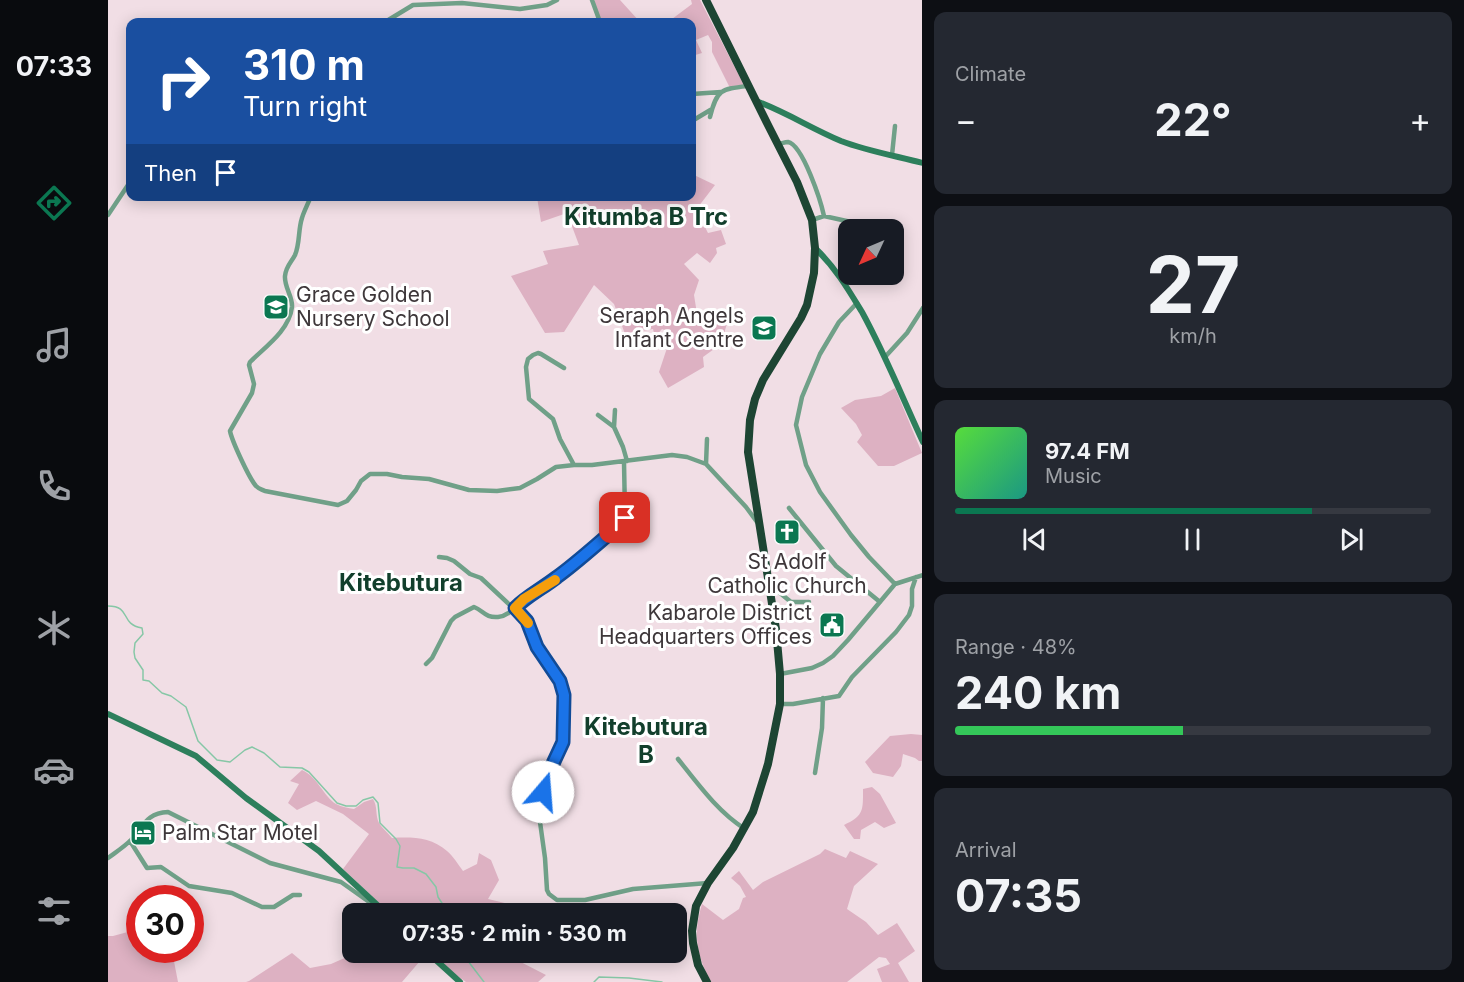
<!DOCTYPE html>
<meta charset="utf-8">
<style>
:root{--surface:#171b24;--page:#242831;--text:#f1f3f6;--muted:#9ea1a6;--line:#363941;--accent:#0b7751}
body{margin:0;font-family:Inter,sans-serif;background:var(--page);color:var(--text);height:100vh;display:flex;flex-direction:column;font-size:22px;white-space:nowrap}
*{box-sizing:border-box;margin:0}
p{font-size:20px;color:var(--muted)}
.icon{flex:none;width:33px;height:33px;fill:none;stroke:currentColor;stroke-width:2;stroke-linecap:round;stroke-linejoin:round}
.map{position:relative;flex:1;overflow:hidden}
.sheet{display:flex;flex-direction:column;gap:12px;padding:12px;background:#0d0f14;width:542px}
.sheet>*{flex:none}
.guide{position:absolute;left:18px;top:18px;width:570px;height:183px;border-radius:12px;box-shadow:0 3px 15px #0003;background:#1a4fa0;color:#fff;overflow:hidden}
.needle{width:39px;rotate:226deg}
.buttons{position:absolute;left:730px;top:219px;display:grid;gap:12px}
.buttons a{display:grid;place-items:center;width:66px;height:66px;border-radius:12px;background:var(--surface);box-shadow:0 3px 15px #0003;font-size:30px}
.speed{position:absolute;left:18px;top:885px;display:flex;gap:12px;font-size:30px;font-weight:700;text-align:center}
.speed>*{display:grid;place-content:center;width:78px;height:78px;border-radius:50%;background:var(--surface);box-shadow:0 3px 15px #0003;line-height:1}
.speed .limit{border:9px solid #d22;background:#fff;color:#111}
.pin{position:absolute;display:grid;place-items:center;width:51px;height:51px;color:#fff;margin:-26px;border-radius:12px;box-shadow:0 3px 9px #0006}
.me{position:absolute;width:66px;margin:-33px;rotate:18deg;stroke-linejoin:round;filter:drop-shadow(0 0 4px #0008)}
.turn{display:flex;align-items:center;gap:21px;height:126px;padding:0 18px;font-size:27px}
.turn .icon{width:78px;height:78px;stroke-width:2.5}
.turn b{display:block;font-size:42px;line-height:51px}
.then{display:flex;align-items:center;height:57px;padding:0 18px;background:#0003;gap:12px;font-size:22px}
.big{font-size:45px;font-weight:700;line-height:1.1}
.sheet .tile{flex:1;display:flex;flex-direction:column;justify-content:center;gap:9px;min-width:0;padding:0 21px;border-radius:12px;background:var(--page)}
.sheet .dial{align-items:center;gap:0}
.dial b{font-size:78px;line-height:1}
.song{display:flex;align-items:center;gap:18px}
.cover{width:72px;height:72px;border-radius:9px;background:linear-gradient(135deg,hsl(110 70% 55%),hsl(170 70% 35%))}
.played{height:6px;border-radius:3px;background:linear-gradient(90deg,var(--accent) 75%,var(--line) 75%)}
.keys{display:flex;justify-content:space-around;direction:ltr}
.heat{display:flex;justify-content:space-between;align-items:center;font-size:33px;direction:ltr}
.charge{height:9px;border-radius:4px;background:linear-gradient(90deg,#34c759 48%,var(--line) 0)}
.trip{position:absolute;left:234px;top:903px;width:345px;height:60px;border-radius:12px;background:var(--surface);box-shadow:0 3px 15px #0003;font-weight:700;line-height:60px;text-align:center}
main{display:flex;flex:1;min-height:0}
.dock{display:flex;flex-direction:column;width:108px;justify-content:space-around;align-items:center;background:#090b0e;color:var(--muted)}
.dock .icon{width:42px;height:42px}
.dock .on{color:var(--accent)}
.dock b{font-size:27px;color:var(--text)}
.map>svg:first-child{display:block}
.green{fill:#ddb1c2}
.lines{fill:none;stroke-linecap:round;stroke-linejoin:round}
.stream{stroke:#86c7a6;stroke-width:1.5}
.street{stroke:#70a088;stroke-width:4.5}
.secondary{stroke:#2d7f5c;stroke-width:6}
.highway{stroke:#1d4533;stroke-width:8}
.route-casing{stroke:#114b97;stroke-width:15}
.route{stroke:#1a73e8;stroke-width:10}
.slow{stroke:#f59e0b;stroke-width:10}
.labels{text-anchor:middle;stroke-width:6;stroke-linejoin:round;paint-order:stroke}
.poi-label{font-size:21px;fill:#3e373a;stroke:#fff;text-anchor:start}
.quarter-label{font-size:24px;font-weight:bold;fill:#123f2c;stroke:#fff}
</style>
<main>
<nav class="dock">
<b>07:33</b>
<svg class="icon on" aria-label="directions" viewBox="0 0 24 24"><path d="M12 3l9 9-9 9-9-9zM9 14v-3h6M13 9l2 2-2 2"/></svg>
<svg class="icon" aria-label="music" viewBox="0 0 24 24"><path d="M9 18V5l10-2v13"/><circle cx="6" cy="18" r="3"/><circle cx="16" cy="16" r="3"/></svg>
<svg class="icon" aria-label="phone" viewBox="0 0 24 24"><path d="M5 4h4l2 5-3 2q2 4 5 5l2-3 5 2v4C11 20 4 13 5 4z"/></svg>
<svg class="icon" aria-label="climate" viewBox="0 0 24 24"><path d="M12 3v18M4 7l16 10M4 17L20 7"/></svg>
<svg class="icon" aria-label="car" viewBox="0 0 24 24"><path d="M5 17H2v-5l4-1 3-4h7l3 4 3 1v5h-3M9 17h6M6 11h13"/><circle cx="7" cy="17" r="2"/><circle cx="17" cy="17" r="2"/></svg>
<svg class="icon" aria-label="filters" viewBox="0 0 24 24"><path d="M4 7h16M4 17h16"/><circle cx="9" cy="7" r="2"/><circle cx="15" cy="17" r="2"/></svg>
</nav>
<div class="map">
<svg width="815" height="982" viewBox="0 0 815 982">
<rect width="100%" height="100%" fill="#f1dee5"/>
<path class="green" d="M487,0H512L532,22H492L486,1Z
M583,0H592L637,87L622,88L604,52V42L600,35L588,40L594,53L584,56V22H560L584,4Z
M584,174L607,185L587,211V223L597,227L600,233L613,230L618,244L608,248L609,253L602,263L589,253L576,264L591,280L586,295L590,320H620L613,344L595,357L596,367L560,388L551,372L564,333L554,329L547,337L545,329L517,334L506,304L486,285L456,332L437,333L403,276L440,264L435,251L471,245L459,213L433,222L429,197L584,196Z
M787,388L814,453L786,466H770L749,442L754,435L748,424L733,408L747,400L773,396Z
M803,734L814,735V761H811L807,758L795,754L793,766L785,777L765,773L757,762L782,736Z
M194,770C210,777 215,796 228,804C234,807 240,808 246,809L256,802L265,799C270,807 267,815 271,823C274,828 280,833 284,838C304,837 323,837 339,851C345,856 350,864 355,871L369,864L371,853L383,860L391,880L380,899L409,906L410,913H282L235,869L261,834L235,814L208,801L189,810L180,803L191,784L182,781Z
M764,787L772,794L788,823L776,828L767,822L753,830L752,839H746L736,825C756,816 755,810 755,789Z
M717,849L738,858L742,851L770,864L746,886L739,909L758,922L770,935L789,923L807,951L790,963L801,982C791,982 783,982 774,982L769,969L782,964L778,958L771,957L739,982H603C588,955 585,933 594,904L615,920L631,909L635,898L638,897L632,886L623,878L631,871L645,890L655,882L712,854Z
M27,930L31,932L32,950H61L64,951L70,982H0V936H5Z
M316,952L318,954L294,982H138L141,981L184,953L202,968L223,964L248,953Z
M323,953H398L397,954L438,975L430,982H358L338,968Z"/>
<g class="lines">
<path class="stream" d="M0,606C24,606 11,624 34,628L35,634L27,643L26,652L27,658L35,670V680L41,681L54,693L63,696L78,707L90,741L109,760L122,762L137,750L144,747L156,753L172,767L194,768L201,772L229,803L238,806H248L255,800L265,797L270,803L272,823L288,839L292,846L289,867L295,868H306L318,874L328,887L330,897L341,914
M358,952L360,961L376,982
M486,982L491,977L521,978L554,982"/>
<path class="street" d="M484,0L492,22
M277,22L305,5L354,3L412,9L439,5L449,0
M584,94L613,92
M602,117C609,89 613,89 641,86
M584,121L604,109
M670,144C672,144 677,142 680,142C695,145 713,202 716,216
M784,155L787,126
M203,196C200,204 196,211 194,218C190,230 192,244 187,255C183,263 178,266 177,276C176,287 185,297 184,307C181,331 157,347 142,362L141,365L146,384L144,393L122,431C124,441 141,478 148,486C151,489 153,489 157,491L230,505L239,501L248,490L253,481L262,474H279L294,477L321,479L361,490L389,491L412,488L429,479L448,467L466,465H484L564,455L579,457L598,464L638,507L649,522
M0,215L22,182
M704,220L716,216L761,226
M749,303L731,322L712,354L694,397L688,425L698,465L712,492L743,535L761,557L787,584
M777,357L799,333L815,308
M456,368L433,354L430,353L425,355L420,359L418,367L421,399L445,419L452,439L466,465
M490,415L506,427L515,447L519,461
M506,427L507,410
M598,464L599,439
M681,508L728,566L772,602
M331,557L339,558L346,561L362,574L373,578L419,621L430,647L452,681L456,695L455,742L442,770L432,810V822L437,858L439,890L441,894L449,900H477L525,889L600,883
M660,588L667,589L683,602H701
M318,664L324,658L343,621L347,617L366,607C376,611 377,618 390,617C402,616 408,605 416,599C424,593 433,590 440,584C466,566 492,544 515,522L517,514L516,462
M672,674L704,668L715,663L725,656L740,640L787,584L815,575
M672,704H685L731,696L744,677L788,632L801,615L804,606V589L808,577
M570,759C590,784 610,812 637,829
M707,773L714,728L715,698
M22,841L39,868L53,867L81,886L124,893L154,907H166L185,895H192
M0,858C8,852 16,847 23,840C36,826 38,813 60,812L162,863L233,882L264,904L269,906"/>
<path class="secondary" d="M648,101C678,112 704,129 733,141C759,151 788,156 815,163
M707,248C727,267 740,289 754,312C777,354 795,399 815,442
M0,714L88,756L138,798L211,851L279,914
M319,952L352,982"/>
<path class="highway" d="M598,0L661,127L689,182L704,220L707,248L706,273L699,305L693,318L655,380L647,399L642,420L640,452L668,629L672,674V704L660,764L645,812L625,848L600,883L588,906L584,931L585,943L590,965L599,982"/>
</g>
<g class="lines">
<g class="route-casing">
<path id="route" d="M435,792L442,770L455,742L456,695L452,681L429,647L419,621L407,608C419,596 435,588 449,577C471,561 491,542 512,525L517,518"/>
</g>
<use href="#route" class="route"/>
<path class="slow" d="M420,623L407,608L416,599L447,580"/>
</g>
<defs>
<g id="school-square" transform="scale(1.35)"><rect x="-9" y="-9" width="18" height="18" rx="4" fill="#0b7751" stroke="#fff"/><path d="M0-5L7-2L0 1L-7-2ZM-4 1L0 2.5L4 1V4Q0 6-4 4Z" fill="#fff"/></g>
<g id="church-square" transform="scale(1.35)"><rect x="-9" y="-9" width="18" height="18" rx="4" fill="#0b7751" stroke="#fff"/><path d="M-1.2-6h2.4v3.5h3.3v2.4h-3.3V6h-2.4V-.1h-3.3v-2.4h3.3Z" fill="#fff"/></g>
<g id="civic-square" transform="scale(1.35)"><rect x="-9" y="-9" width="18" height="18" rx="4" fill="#0b7751" stroke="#fff"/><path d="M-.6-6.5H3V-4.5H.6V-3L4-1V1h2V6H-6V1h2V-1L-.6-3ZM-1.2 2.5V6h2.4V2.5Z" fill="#fff"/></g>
<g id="hotel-square" transform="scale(1.35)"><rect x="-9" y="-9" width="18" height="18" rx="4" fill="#0b7751" stroke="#fff"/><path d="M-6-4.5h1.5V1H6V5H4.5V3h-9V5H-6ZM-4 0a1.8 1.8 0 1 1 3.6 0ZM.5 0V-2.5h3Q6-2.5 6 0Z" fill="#fff"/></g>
</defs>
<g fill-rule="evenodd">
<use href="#school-square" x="168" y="307"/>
<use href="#school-square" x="656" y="328"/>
<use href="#church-square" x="679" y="532"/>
<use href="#civic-square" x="724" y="625"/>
<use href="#hotel-square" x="35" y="833"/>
</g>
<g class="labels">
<g class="poi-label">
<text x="188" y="302">Grace Golden<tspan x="188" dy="24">Nursery School</tspan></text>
<text x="636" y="323" text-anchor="end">Seraph Angels<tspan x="636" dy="24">Infant Centre</tspan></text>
<text x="679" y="569" text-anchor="middle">St Adolf<tspan x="679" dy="24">Catholic Church</tspan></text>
<text x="704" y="620" text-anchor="end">Kabarole District<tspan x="704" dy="24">Headquarters Offices</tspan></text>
<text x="54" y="840">Palm Star Motel</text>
</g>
<g class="quarter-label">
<text x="538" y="225">Kitumba B Trc</text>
<text x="293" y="591">Kitebutura</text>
<text x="538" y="735">Kitebutura<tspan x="538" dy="28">B</tspan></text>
</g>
</g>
</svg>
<div class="buttons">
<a><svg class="needle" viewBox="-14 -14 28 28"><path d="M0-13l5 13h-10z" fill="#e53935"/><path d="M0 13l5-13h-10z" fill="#9ea1a6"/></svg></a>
</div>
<div class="speed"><div class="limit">30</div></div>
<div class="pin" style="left:517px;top:518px;background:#d93025"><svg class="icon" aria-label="arrive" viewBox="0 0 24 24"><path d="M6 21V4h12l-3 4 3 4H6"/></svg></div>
<svg class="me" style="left:435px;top:792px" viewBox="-20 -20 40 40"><circle r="19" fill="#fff"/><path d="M0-13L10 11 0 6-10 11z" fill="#1a73e8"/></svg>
<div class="trip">07:35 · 2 min · 530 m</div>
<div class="guide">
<div class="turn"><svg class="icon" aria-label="right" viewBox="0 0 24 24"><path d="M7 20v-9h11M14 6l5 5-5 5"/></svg><div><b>310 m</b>Turn right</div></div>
<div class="then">Then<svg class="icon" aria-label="arrive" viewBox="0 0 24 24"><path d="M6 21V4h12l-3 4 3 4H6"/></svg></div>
</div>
</div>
<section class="sheet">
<div class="tile"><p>Climate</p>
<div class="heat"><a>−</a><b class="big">22°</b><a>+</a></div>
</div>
<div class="tile dial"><b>27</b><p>km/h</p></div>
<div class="tile">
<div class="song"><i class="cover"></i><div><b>97.4 FM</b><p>Music</p></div></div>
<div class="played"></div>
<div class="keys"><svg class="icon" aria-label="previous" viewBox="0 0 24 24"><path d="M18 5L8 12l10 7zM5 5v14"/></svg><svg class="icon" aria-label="pause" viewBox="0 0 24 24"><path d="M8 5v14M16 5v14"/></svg><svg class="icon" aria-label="next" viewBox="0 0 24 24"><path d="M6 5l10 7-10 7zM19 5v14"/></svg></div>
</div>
<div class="tile"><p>Range · 48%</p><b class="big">240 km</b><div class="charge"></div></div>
<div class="tile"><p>Arrival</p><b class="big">07:35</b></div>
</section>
</main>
